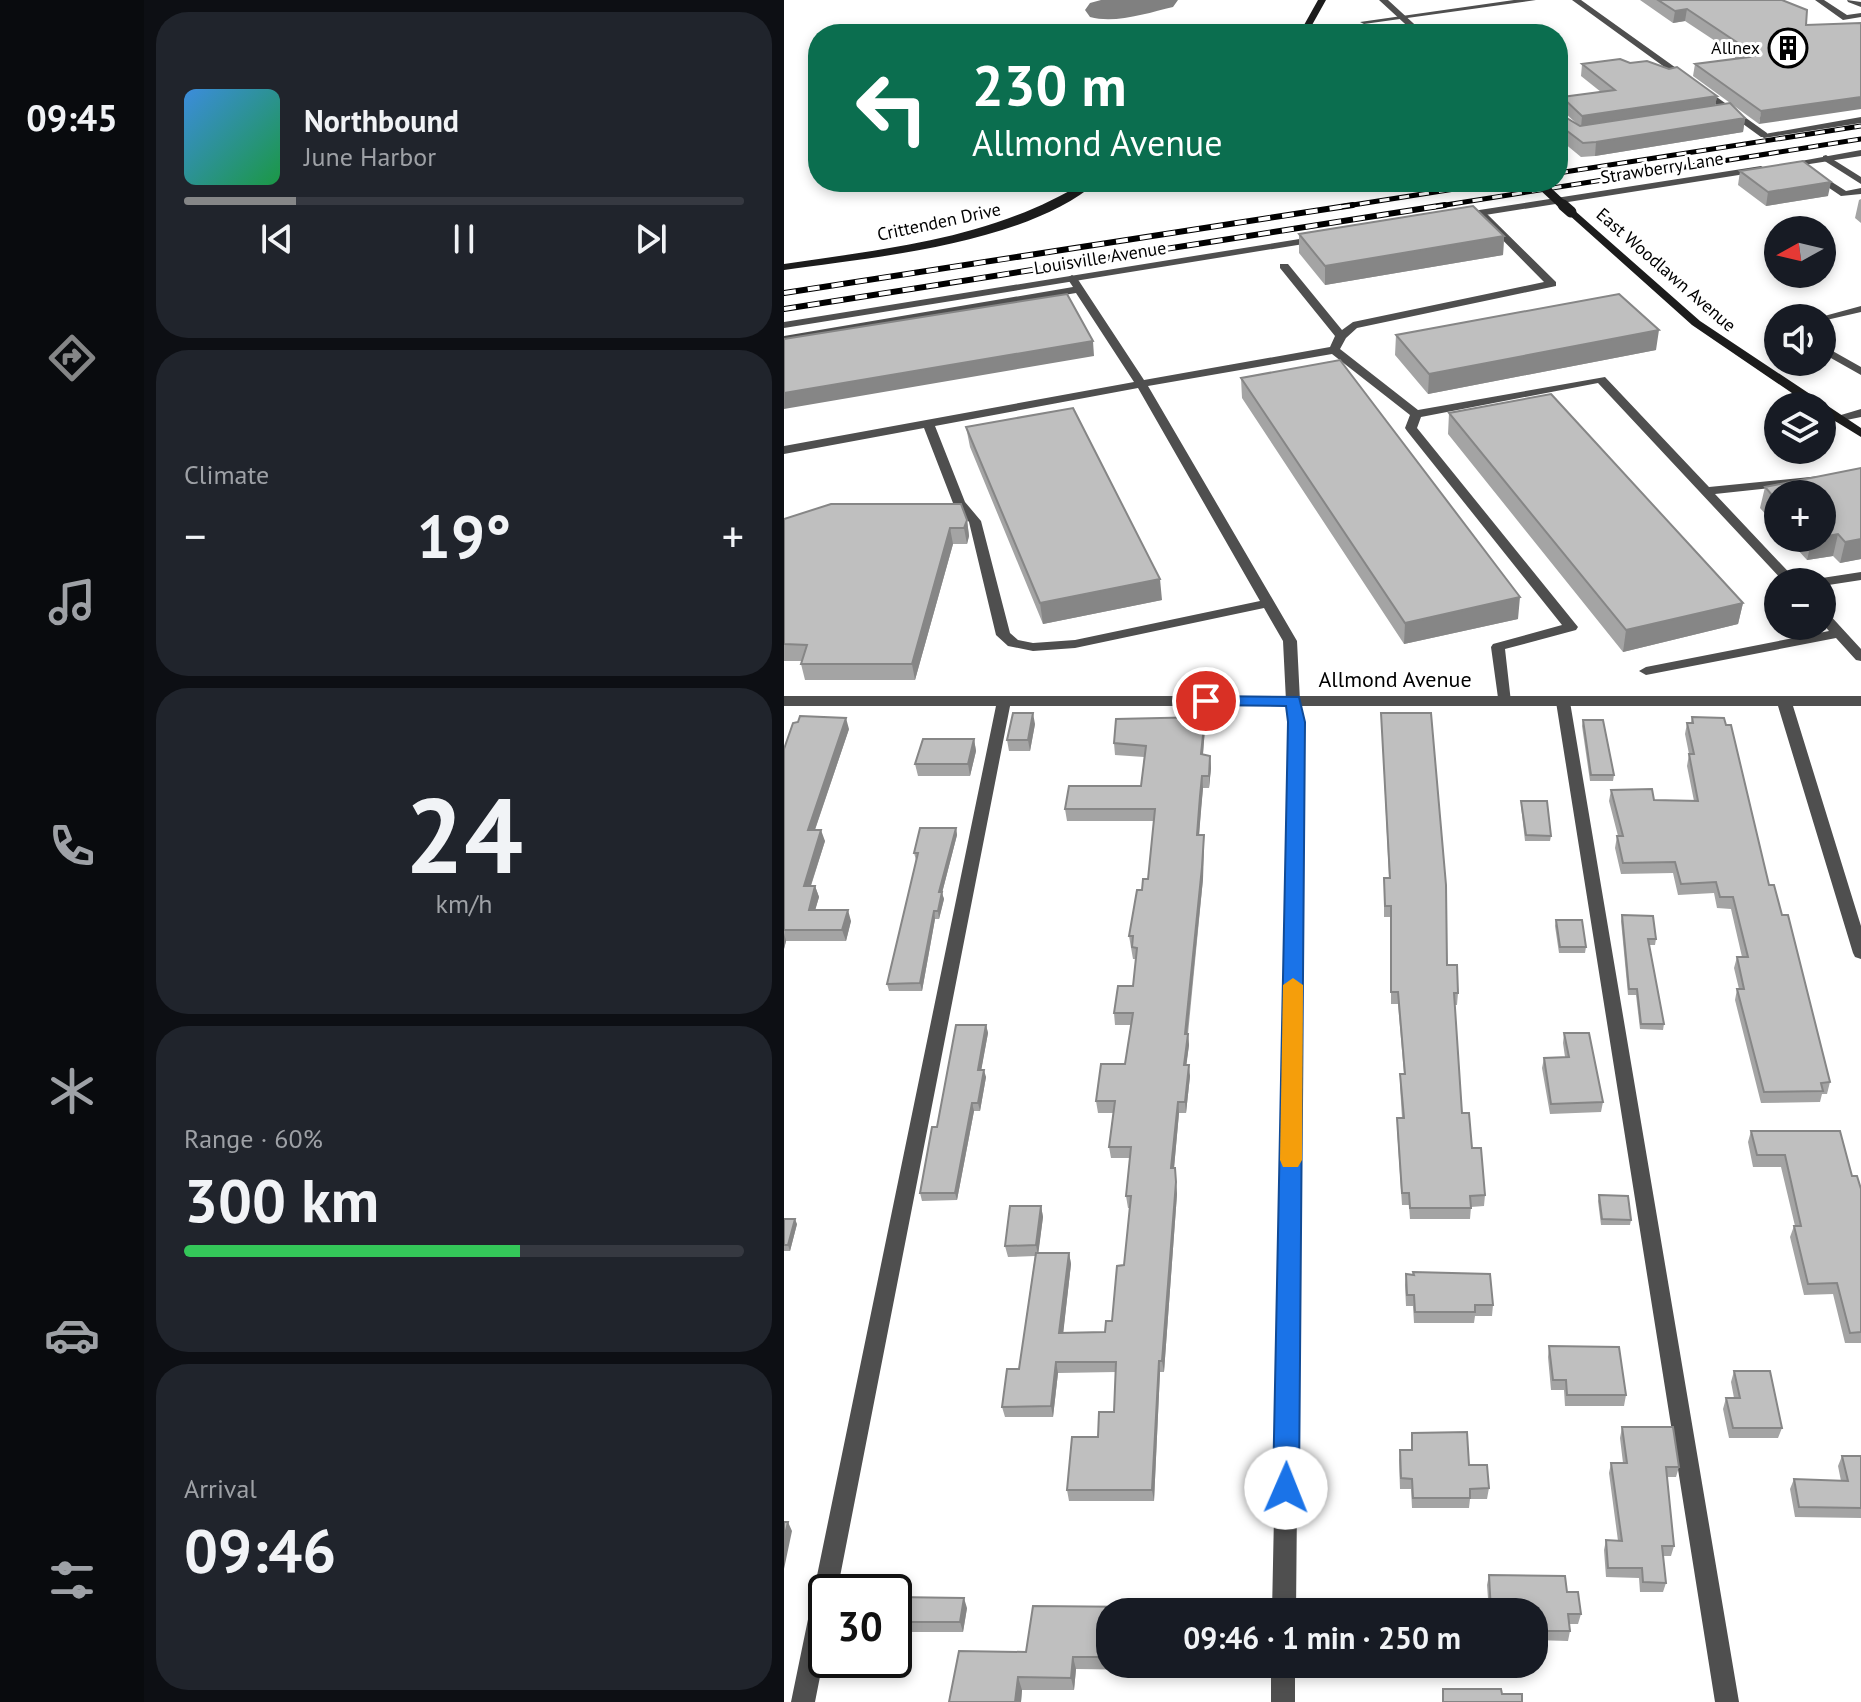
<!DOCTYPE html>
<meta charset="utf-8">
<style>
:root{--surface:#171b24;--page:#20242c;--text:#f1f3f6;--muted:#9ea1a6;--line:#363941;--accent:#858687}
body{margin:0;font-family:"PT Sans",sans-serif;background:var(--page);color:var(--text);height:100vh;display:flex;flex-direction:column;font-size:30px;white-space:nowrap}
*{box-sizing:border-box;margin:0}
p{font-size:26px;color:var(--muted)}
.icon{flex:none;width:44px;height:44px;fill:none;stroke:currentColor;stroke-width:2;stroke-linecap:round;stroke-linejoin:round}
.map{position:relative;flex:1;overflow:hidden}
.drawer{display:flex;flex-direction:column;gap:12px;padding:12px;background:#0d0f14;width:640px}
.drawer>*{flex:none}
.banner{position:absolute;left:24px;top:24px;width:760px;height:168px;border-radius:32px;box-shadow:0 4px 12px #0003;background:#0b6e4f;color:#fff;overflow:hidden}
.needle{width:52px;rotate:262deg}
.tools{position:absolute;left:980px;top:216px;display:grid;gap:16px}
.tools a{display:grid;place-items:center;width:72px;height:72px;border-radius:50%;background:var(--surface);box-shadow:0 4px 12px #0003;font-size:40px}
.speed{position:absolute;left:24px;top:1574px;display:flex;gap:16px;font-size:40px;font-weight:700;text-align:center}
.speed>*{display:grid;place-content:center;width:104px;height:104px;border-radius:50%;background:var(--surface);box-shadow:0 4px 12px #0003;line-height:1}
.speed .limit{border:4px solid #111;border-radius:12px;background:#fff;color:#111}
.pin{position:absolute;display:grid;place-items:center;width:68px;height:68px;color:#fff;margin:-34px;border:4px solid #fff;border-radius:50%;box-shadow:0 2px 8px #0007}
.me{position:absolute;width:88px;margin:-44px;rotate:1deg;stroke-linejoin:round;filter:drop-shadow(0 0 6px #0008)}
.turn{display:flex;align-items:center;gap:28px;height:168px;padding:0 32px;font-size:36px}
.turn .icon{width:104px;height:104px;stroke-width:2.5}
.turn b{display:block;font-size:56px;line-height:68px}
.big{font-size:60px;font-weight:700;line-height:1.1}
.drawer .widget{flex:1;display:flex;flex-direction:column;justify-content:center;gap:12px;min-width:0;padding:0 28px;border-radius:32px;background:var(--page)}
.drawer .dial{align-items:center;gap:0}
.dial b{font-size:104px;line-height:1}
.song{display:flex;align-items:center;gap:24px}
.cover{width:96px;height:96px;border-radius:12px;background:linear-gradient(135deg,hsl(210 70% 55%),hsl(140 70% 35%))}
.played{height:8px;border-radius:4px;background:linear-gradient(90deg,var(--accent) 20%,var(--line) 20%)}
.keys{display:flex;justify-content:space-around;direction:ltr}
.heat{display:flex;justify-content:space-between;align-items:center;font-size:44px;direction:ltr}
.charge{height:12px;border-radius:6px;background:linear-gradient(90deg,#34c759 60%,var(--line) 0)}
.trip{position:absolute;left:312px;top:1598px;width:452px;height:80px;border-radius:32px;background:var(--surface);box-shadow:0 4px 12px #0003;font-weight:700;line-height:80px;text-align:center}
main{display:flex;flex:1;min-height:0}
.menu{display:flex;flex-direction:column;width:144px;justify-content:space-around;align-items:center;background:#090b0e;color:var(--muted)}
.menu .icon{width:56px;height:56px}
.menu .active{color:var(--accent)}
.menu b{font-size:36px;color:var(--text)}
.map>svg:first-child{display:block}
.lines{fill:none;stroke-linecap:round;stroke-linejoin:round}
.taxiway{fill:#808080;fill-rule:evenodd}
.lane{fill:#4f4f4f;fill-rule:evenodd}
.street{fill:#4f4f4f;fill-rule:evenodd}
.secondary{fill:#1c1c1c;fill-rule:evenodd}
.rail-far1-casing{stroke:#000;stroke-width:5}
.rail-casing{stroke:#000;stroke-width:6}
.rail-far1{stroke:#fff;stroke-width:3;stroke-dasharray:10;stroke-linecap:butt}
.rail{stroke:#fff;stroke-width:4;stroke-dasharray:12;stroke-linecap:butt}
.secondary-bridge-far1{stroke:#1c1c1c;stroke-width:9}
.secondary-bridge{stroke:#1c1c1c;stroke-width:11}
.wall{fill:#a4a4a4}
.shaded-wall{fill:#868686}
.building{fill:#bfbfbf;stroke:#868686;stroke-width:2}
.route{fill:#1a73e8;stroke:#114b97;stroke-width:2}
.slow{fill:#f59e0b}
.labels{text-anchor:middle;stroke-width:6;stroke-linejoin:round;paint-order:stroke}
.far-poi-label{font-size:18px;fill:#000;stroke:#fff;text-anchor:end}
.far-street-label{font-size:18px;fill:#000;stroke:#fff}
.street-label{font-size:22px;fill:#000;stroke:#fff}
</style>
<main>
<nav class="menu">
<b>09:45</b>
<svg class="icon active" aria-label="directions" viewBox="0 0 24 24"><path d="M12 3l9 9-9 9-9-9zM9 14v-3h6M13 9l2 2-2 2"/></svg>
<svg class="icon" aria-label="music" viewBox="0 0 24 24"><path d="M9 18V5l10-2v13"/><circle cx="6" cy="18" r="3"/><circle cx="16" cy="16" r="3"/></svg>
<svg class="icon" aria-label="phone" viewBox="0 0 24 24"><path d="M5 4h4l2 5-3 2q2 4 5 5l2-3 5 2v4C11 20 4 13 5 4z"/></svg>
<svg class="icon" aria-label="climate" viewBox="0 0 24 24"><path d="M12 3v18M4 7l16 10M4 17L20 7"/></svg>
<svg class="icon" aria-label="car" viewBox="0 0 24 24"><path d="M5 17H2v-5l4-1 3-4h7l3 4 3 1v5h-3M9 17h6M6 11h13"/><circle cx="7" cy="17" r="2"/><circle cx="17" cy="17" r="2"/></svg>
<svg class="icon" aria-label="filters" viewBox="0 0 24 24"><path d="M4 7h16M4 17h16"/><circle cx="9" cy="7" r="2"/><circle cx="15" cy="17" r="2"/></svg>
</nav>
<section class="drawer">
<div class="widget">
<div class="song"><i class="cover"></i><div><b>Northbound</b><p>June Harbor</p></div></div>
<div class="played"></div>
<div class="keys"><svg class="icon" aria-label="previous" viewBox="0 0 24 24"><path d="M18 5L8 12l10 7zM5 5v14"/></svg><svg class="icon" aria-label="pause" viewBox="0 0 24 24"><path d="M8 5v14M16 5v14"/></svg><svg class="icon" aria-label="next" viewBox="0 0 24 24"><path d="M6 5l10 7-10 7zM19 5v14"/></svg></div>
</div>
<div class="widget"><p>Climate</p>
<div class="heat"><a>−</a><b class="big">19°</b><a>+</a></div>
</div>
<div class="widget dial"><b>24</b><p>km/h</p></div>
<div class="widget"><p>Range · 60%</p><b class="big">300 km</b><div class="charge"></div></div>
<div class="widget"><p>Arrival</p><b class="big">09:46</b></div>
</section>
<div class="map">
<svg width="1077" height="1702" viewBox="0 0 1077 1702">
<rect width="100%" height="100%" fill="#fff"/>
<g class="lines">
<path class="taxiway" d="M317,0H394L389,7C364,13 331,24 306,17L301,10L306,3Z"/>
<path class="lane" d="M595,0H604L641,34H632Z
M1031,0H1040L1063,15L1077,13V17L1059,20Z
M1063,0L1077,2V7L1064,2Z
M1077,117V123L980,138L975,135Z
M1042,155L1077,177V184L1039,160V156Z
M1029,170L1062,191L1077,188V194L1057,196L1026,175L1024,173Z
M694,211H700L772,282V286L573,328L562,338L556,349L634,410L821,377L925,487L1036,476L1038,479L1032,483L931,494L1014,582H1000L814,383L637,417L633,428L794,627L792,630L721,649L727,702L725,705H715L707,647L709,644L778,625L623,431L621,428L626,415L548,354L364,386L513,641L516,701L509,706L502,701L499,641L480,608L291,648L249,651L224,646L212,635L185,522L169,503L140,428L0,454V446L350,382L292,293L0,342V336L289,287L283,278L288,275L293,278L360,380L546,347L551,336L496,268V264H504L558,330L569,322L760,282L694,215ZM354,388L476,601L291,640L249,643L234,640L226,633L197,521L181,502L151,426Z
M1077,306V312L1038,321V318H1033Z
M1038,345L1077,367V375L1038,353Z
M1077,409V417L1053,422L1047,418Z
M1077,572V580L1038,586V582H1031L1038,578Z
M1038,611L1043,612L1077,649V661L1072,660L1052,638L862,675L855,671L862,667L1045,631L1038,623Z
M220,696L227,701L53,1592H42V1646L31,1702H7L213,701Z
M779,697L786,702L955,1702H931L772,702Z"/>
<path class="street" d="M730,0H752L580,24L576,22Z
M788,0H797L983,133V137H977Z
M1077,150V156L1000,168L995,165Z
M977,166L982,169L980,171L676,219L671,216L676,213Z
M534,236L538,237V241L0,328V322Z
M0,696H1077V706H1009L1077,926V959L1071,957L1069,953L994,706H517L520,745L512,1612H488L506,745L502,706H0Z
M487,1664H511V1702H487Z"/>
<path class="secondary" d="M534,0H542L523,34H515Z
M301,182H313C241,244 91,257 0,270V264C107,248 207,239 301,182Z
M784,210H790L916,321L1077,428V437L1038,413V406H1027L908,325L784,214Z"/>
<g class="rail-far1-casing">
<path id="rail-far1" d="M774,173L1077,126
M556,207L715,182
M649,207L1077,139"/>
</g>
<g class="rail-casing">
<path id="rail" d="M0,293L569,205
M0,309L661,205"/>
</g>
<use href="#rail-far1" class="rail-far1"/>
<use href="#rail" class="rail"/>
<path class="secondary-bridge-far1" d="M754,182L781,207"/>
<path class="secondary-bridge" d="M779,205L787,212"/>
</g>
<path class="wall" d="M856,0H998L975,124L909,76L911,64L951,59V54L901,21L889,23Z
M798,64L933,96L931,106L961,118L959,132L811,156L797,157L774,138V118L794,125L777,109L778,97L817,92L797,76Z
M956,171L1044,196L982,206L954,185Z
M1077,199V223L1071,218L1075,200Z
M515,234L720,236L719,255L541,285L515,253Z
M612,335L872,350L644,394L611,355Z
M457,378L734,619L620,644L458,398Z
M665,413L959,603L954,624L839,652L664,434Z
M182,427L378,600L259,624L186,447Z
M1077,468V559L1056,563L1049,556L1023,560L1003,538H1038L994,494V528L976,508L981,487Z
M0,519L183,520L185,536L183,544H169L131,680H21L17,664L18,661H0Z
M597,713L663,965L674,993L673,1005H671L678,1113L701,1195L700,1206L687,1207L686,1219H626L625,1205H618L613,1129V1118H618L616,1086V1074H620L614,1004H607V917H600V878H605Z
M421,717V728L419,754L426,756L427,768L425,788H419L417,808L415,835H420L419,879L404,1034L405,1045L402,1065L406,1076L402,1113H395L390,1168L393,1194L380,1372H376L370,1501H285L283,1490L330,1412L332,1372L274,1373L269,1417H221L218,1407L235,1369L251,1256L224,1257L221,1246L257,1206L259,1217L254,1253H285L287,1264L279,1333L321,1332L328,1321L340,1265L346,1208H344L342,1196L346,1158H327L325,1147L329,1113H314L312,1101L341,1064L347,1025H331L330,1013L349,986L352,959H349L345,936L358,890L364,879L370,821H283L281,809L357,786L360,757L331,755L330,743Z
M908,717L985,885L998,915L1046,1082L1043,1094H1038L1036,1102L977,1103L951,1000L953,989H955L950,968L953,957H958L947,909L933,908L930,893L894,895L889,873L837,874L831,848L833,836H834L825,801L827,790L870,800L910,801L903,766L905,754L901,734L903,723H907Z
M799,720L830,775L829,781H806L798,726Z
M251,724L246,751H225L223,740Z
M65,729L31,830L41,841L27,886H31L35,897L31,910L67,921L62,941H2L0,949V749Z
M190,739L192,751L186,776H134L131,764Z
M737,801L767,836L766,841H741L737,806Z
M172,828L173,835L158,893L160,899L155,919H151L138,991H105L103,984L132,860L130,853Z
M838,915L872,939L871,945H865L880,1024L879,1030L856,1029L852,995H844L837,921Z
M772,920L802,947L801,953H775L771,926Z
M202,1025L204,1033L197,1070L202,1077L196,1111H190L173,1200L138,1201L136,1193L153,1127Z
M780,1033L819,1102L817,1112L766,1114L758,1068L760,1058L781,1057L779,1043Z
M967,1131L1068,1176L1077,1189V1343H1061L1049,1294L1020,1295L1006,1237L1010,1226H1011L997,1167H969L964,1142Z
M815,1195L847,1220L846,1225H817L814,1201Z
M0,1219L13,1224L6,1251H0Z
M629,1272L709,1305L708,1316H691L690,1323H630L629,1306H622L621,1285L622,1274L629,1275Z
M765,1346L842,1395L840,1406H781L780,1390H767L764,1357Z
M950,1371L998,1428L994,1438H945L939,1409L942,1398H950L947,1382Z
M838,1427L895,1467L892,1477H883L890,1546L887,1556H879L882,1583L879,1592H856L855,1578L822,1577L820,1550L822,1540L834,1541L825,1473L827,1463H839L836,1438Z
M628,1433L685,1465L705,1488L703,1499H686L685,1508H628L627,1489H616L615,1460L616,1450H627Z
M1058,1456H1077V1518L1011,1517L1006,1489L1010,1479L1057,1481L1054,1466Z
M705,1575L783,1592L797,1614L794,1624H785L786,1631L784,1641L750,1640V1612H705L703,1585Z
M110,1597L183,1608L179,1632H110Z
M249,1606L358,1607L359,1612H326V1664H366L365,1670L292,1669L290,1690H238L237,1702H165L175,1651L242,1652Z"/>
<path class="shaded-wall" d="M903,9L901,21L889,23L891,11Z
M933,96L931,107L797,128L798,116Z
M1077,97V109L975,124L977,111Z
M961,118L959,132L811,156L812,142Z
M1047,182L1044,196L982,206L984,192Z
M720,236L719,255L541,285V266Z
M875,330L872,350L644,394L645,374Z
M309,341L310,356L0,409V393Z
M183,520L185,536L183,544L180,528Z
M166,528L169,544L131,680L128,664Z
M1054,534L1049,556L1023,560L1028,539Z
M1077,539V559L1056,563L1061,542Z
M376,579L378,600L259,624L256,603Z
M736,597L734,619L620,644L621,623Z
M959,603L954,624L839,652L842,630Z
M249,713L251,724L246,751L244,740Z
M421,717V728L418,766L417,754Z
M62,718L65,729L27,841L24,830Z
M190,739L192,751L186,776L184,764Z
M426,756L427,768L425,788V776Z
M418,776L419,788L414,847L413,835Z
M172,828L173,835L158,893L160,899L155,919L154,911L155,892Z
M37,830L41,841L23,897L20,886Z
M420,835L419,879L402,1045L401,1034Z
M31,886L35,897L28,921L25,910Z
M64,910L67,921L62,941L58,930Z
M150,911L151,919L138,991L136,983Z
M0,933L2,941L0,949Z
M202,1025L204,1033L196,1077L194,1070Z
M404,1034L405,1045L401,1076L400,1065Z
M405,1065L406,1076L402,1113L401,1102Z
M200,1070L202,1077L196,1111L194,1103Z
M394,1102L395,1113L389,1179L387,1168Z
M188,1103L190,1111L173,1200L171,1193Z
M391,1168L393,1194L380,1372L378,1361Z
M257,1206L259,1217L254,1256L252,1245Z
M11,1219L13,1224L6,1251L4,1245Z
M285,1253L287,1264L278,1344L275,1333Z
M375,1361L376,1372L370,1501L368,1490Z
M272,1362L274,1373L269,1417L267,1406Z
M4,1522L8,1531L0,1569V1539Z
M180,1598L183,1608L179,1632L176,1622Z
M289,1657L292,1669L290,1690L287,1678Z
M234,1677L238,1690L237,1702H231Z"/>
<path class="building" d="M874,0H998L1023,10L1022,25L1077,23V97L977,111L911,64L965,57L952,49L958,48L953,45H957L903,9L891,11Z
M836,59L846,63L863,61L885,69L893,67L933,96L798,116L778,97L831,90L798,64Z
M946,103L961,118L812,142L799,143L774,124V118L781,117L796,126Z
M1019,161L1047,182L984,192L956,171Z
M689,206L720,236L541,266L515,234Z
M283,294L309,341L0,393V339Z
M835,294L875,330L645,374L612,335Z
M556,360L736,597L621,623L457,378Z
M767,394L959,603L842,630L665,413Z
M289,408L376,579L256,603L182,427Z
M1077,468V539L1061,542L1054,534L1038,537V494H994V502L981,487Z
M47,504H177L183,520L180,528H166L128,664H17L23,645L0,644V519Z
M229,713H249L244,740H223Z
M597,713H647L662,885L663,965H673L674,993H670L678,1113H685L688,1148H697L701,1195L686,1196L687,1208H626L625,1193H618L613,1118H620L616,1074H621L614,992H607V906H601L600,878H606Z
M16,716L62,718L24,830H37L20,886H31L25,910H64L58,930H0V749L9,723L14,722Z
M421,717L417,754L426,756L425,776H418L416,796L413,835H420L418,867L401,1034H404L400,1065H405L401,1102H394L387,1168H391L392,1182L378,1361H375L368,1490H283L288,1437H314L315,1412H330L332,1362H272L267,1406L218,1407L223,1369H235L252,1253H285L275,1333L321,1332L322,1321H328L333,1266L340,1265L347,1196H342L347,1147H325L331,1101H312L317,1064H341L349,1013H330L334,986H349L353,948L348,947L349,936H345L353,890H358L359,879H364L371,809H281L285,786H357L362,746L330,743L332,719Z
M908,717L940,718L942,725H947L985,885H990L998,915H1004L1046,1082L1037,1083L1039,1091L980,1092L953,989H960L953,957H964L949,897H936L932,882L897,884L891,862L839,863L833,836H839L827,790L868,789L870,800L914,801L905,754H910L903,723H909Z
M799,720H819L830,775H807Z
M139,739H190L184,764H131Z
M737,801H763L767,836L742,835Z
M136,828H172L155,892H158L154,911H150L136,983L103,984L134,853H130Z
M838,915L869,916L872,939H864L880,1024H857L853,989H845Z
M772,920H798L802,947H776Z
M172,1025H202L194,1070H200L194,1103H188L171,1193H136L148,1127H153Z
M780,1033H805L819,1102L767,1104L760,1058L785,1057Z
M967,1131H1056L1068,1176H1073L1077,1189V1332L1066,1333L1053,1283L1024,1284L1010,1226H1017L1001,1155H973Z
M815,1195L844,1196L847,1220L818,1219Z
M226,1206H257L252,1245L221,1246Z
M0,1219H11L4,1245H0Z
M629,1272L706,1274L709,1305H691V1312H631L630,1295H623L622,1274L630,1275Z
M765,1346L835,1347L842,1395H783L782,1380H769Z
M950,1371H986L998,1428H949L942,1398H956Z
M838,1427H889L895,1467H882L890,1546H878L882,1583L859,1582L858,1568H824L822,1540L838,1541L827,1463H843Z
M683,1432L685,1465H703L705,1488L686,1489V1498H629L628,1479L617,1478L616,1450H628V1433Z
M1058,1456H1077V1508L1015,1507L1010,1479L1064,1481Z
M0,1522H4L0,1539Z
M705,1575L781,1576L783,1592H794L797,1614H784L786,1631H750V1612H707Z
M110,1597L180,1598L176,1622H110Z
M249,1606L358,1607L357,1612H326V1657H289L287,1678L234,1677L231,1702H165L175,1651L242,1652Z
M659,1689H717L718,1694H738V1702H659Z"/>
<path class="route" d="M422,696L515,697L521,722L515,1488L511,1497L502,1500L493,1497L489,1488L504,722L502,706L417,705V698Z"/>
<path class="slow" d="M509,978L519,985L518,1160L514,1167H499L496,1160L499,985Z"/>
<defs>
<g id="building-ring" transform="scale(2)"><circle r="9.5" fill="#fff" stroke="#000" stroke-width="1.5"/><path d="M-4-6H4V6H1V3H-1V6H-4ZM-2.5-4.3h1.7v1.8h-1.7ZM.8-4.3h1.7v1.8H.8ZM-2.5-1h1.7V.8h-1.7ZM.8-1h1.7V.8H.8Z" fill="#000"/></g>
</defs>
<g fill-rule="evenodd">
<use href="#building-ring" x="1004" y="48"/>
</g>
<g class="labels">
<g class="far-poi-label">
<text x="976" y="54">Allnex</text>
</g>
<g class="far-street-label">
<text transform="translate(878 168) rotate(-9)" y="6">Strawberry Lane</text>
<text transform="translate(155 222) rotate(-12)" y="6">Crittenden Drive</text>
<text transform="translate(316 258) rotate(-9)" y="6">Louisville Avenue</text>
<text transform="translate(882 270) rotate(41)" y="6">East Woodlawn Avenue</text>
</g>
<g class="street-label">
<text x="611" y="687">Allmond Avenue</text>
</g>
</g>
</svg>
<div class="tools">
<a><svg class="needle" viewBox="-14 -14 28 28"><path d="M0-13l5 13h-10z" fill="#e53935"/><path d="M0 13l5-13h-10z" fill="#9ea1a6"/></svg></a>
<a><svg class="icon" aria-label="sound" viewBox="0 0 24 24"><path d="M4 9h4l5-4v14l-5-4H4zM17 9q2 3 0 6"/></svg></a>
<a><svg class="icon" aria-label="layers" viewBox="0 0 24 24"><path d="M12 4l9 5-9 5-9-5zM3 14l9 5 9-5"/></svg></a>
<a>+</a>
<a>−</a>
</div>
<div class="speed"><div class="limit">30</div></div>
<div class="pin" style="left:422px;top:701px;background:#d93025"><svg class="icon" aria-label="arrive" viewBox="0 0 24 24"><path d="M6 21V4h12l-3 4 3 4H6"/></svg></div>
<svg class="me" style="left:502px;top:1488px" viewBox="-20 -20 40 40"><circle r="19" fill="#fff"/><path d="M0-13L10 11 0 6-10 11z" fill="#1a73e8"/></svg>
<div class="trip">09:46 · 1 min · 250 m</div>
<div class="banner">
<div class="turn"><svg class="icon" aria-label="left" viewBox="0 0 24 24"><path d="M17 20v-9H6M10 6l-5 5 5 5"/></svg><div><b>230 m</b>Allmond Avenue</div></div>
</div>
</div>
</main>
